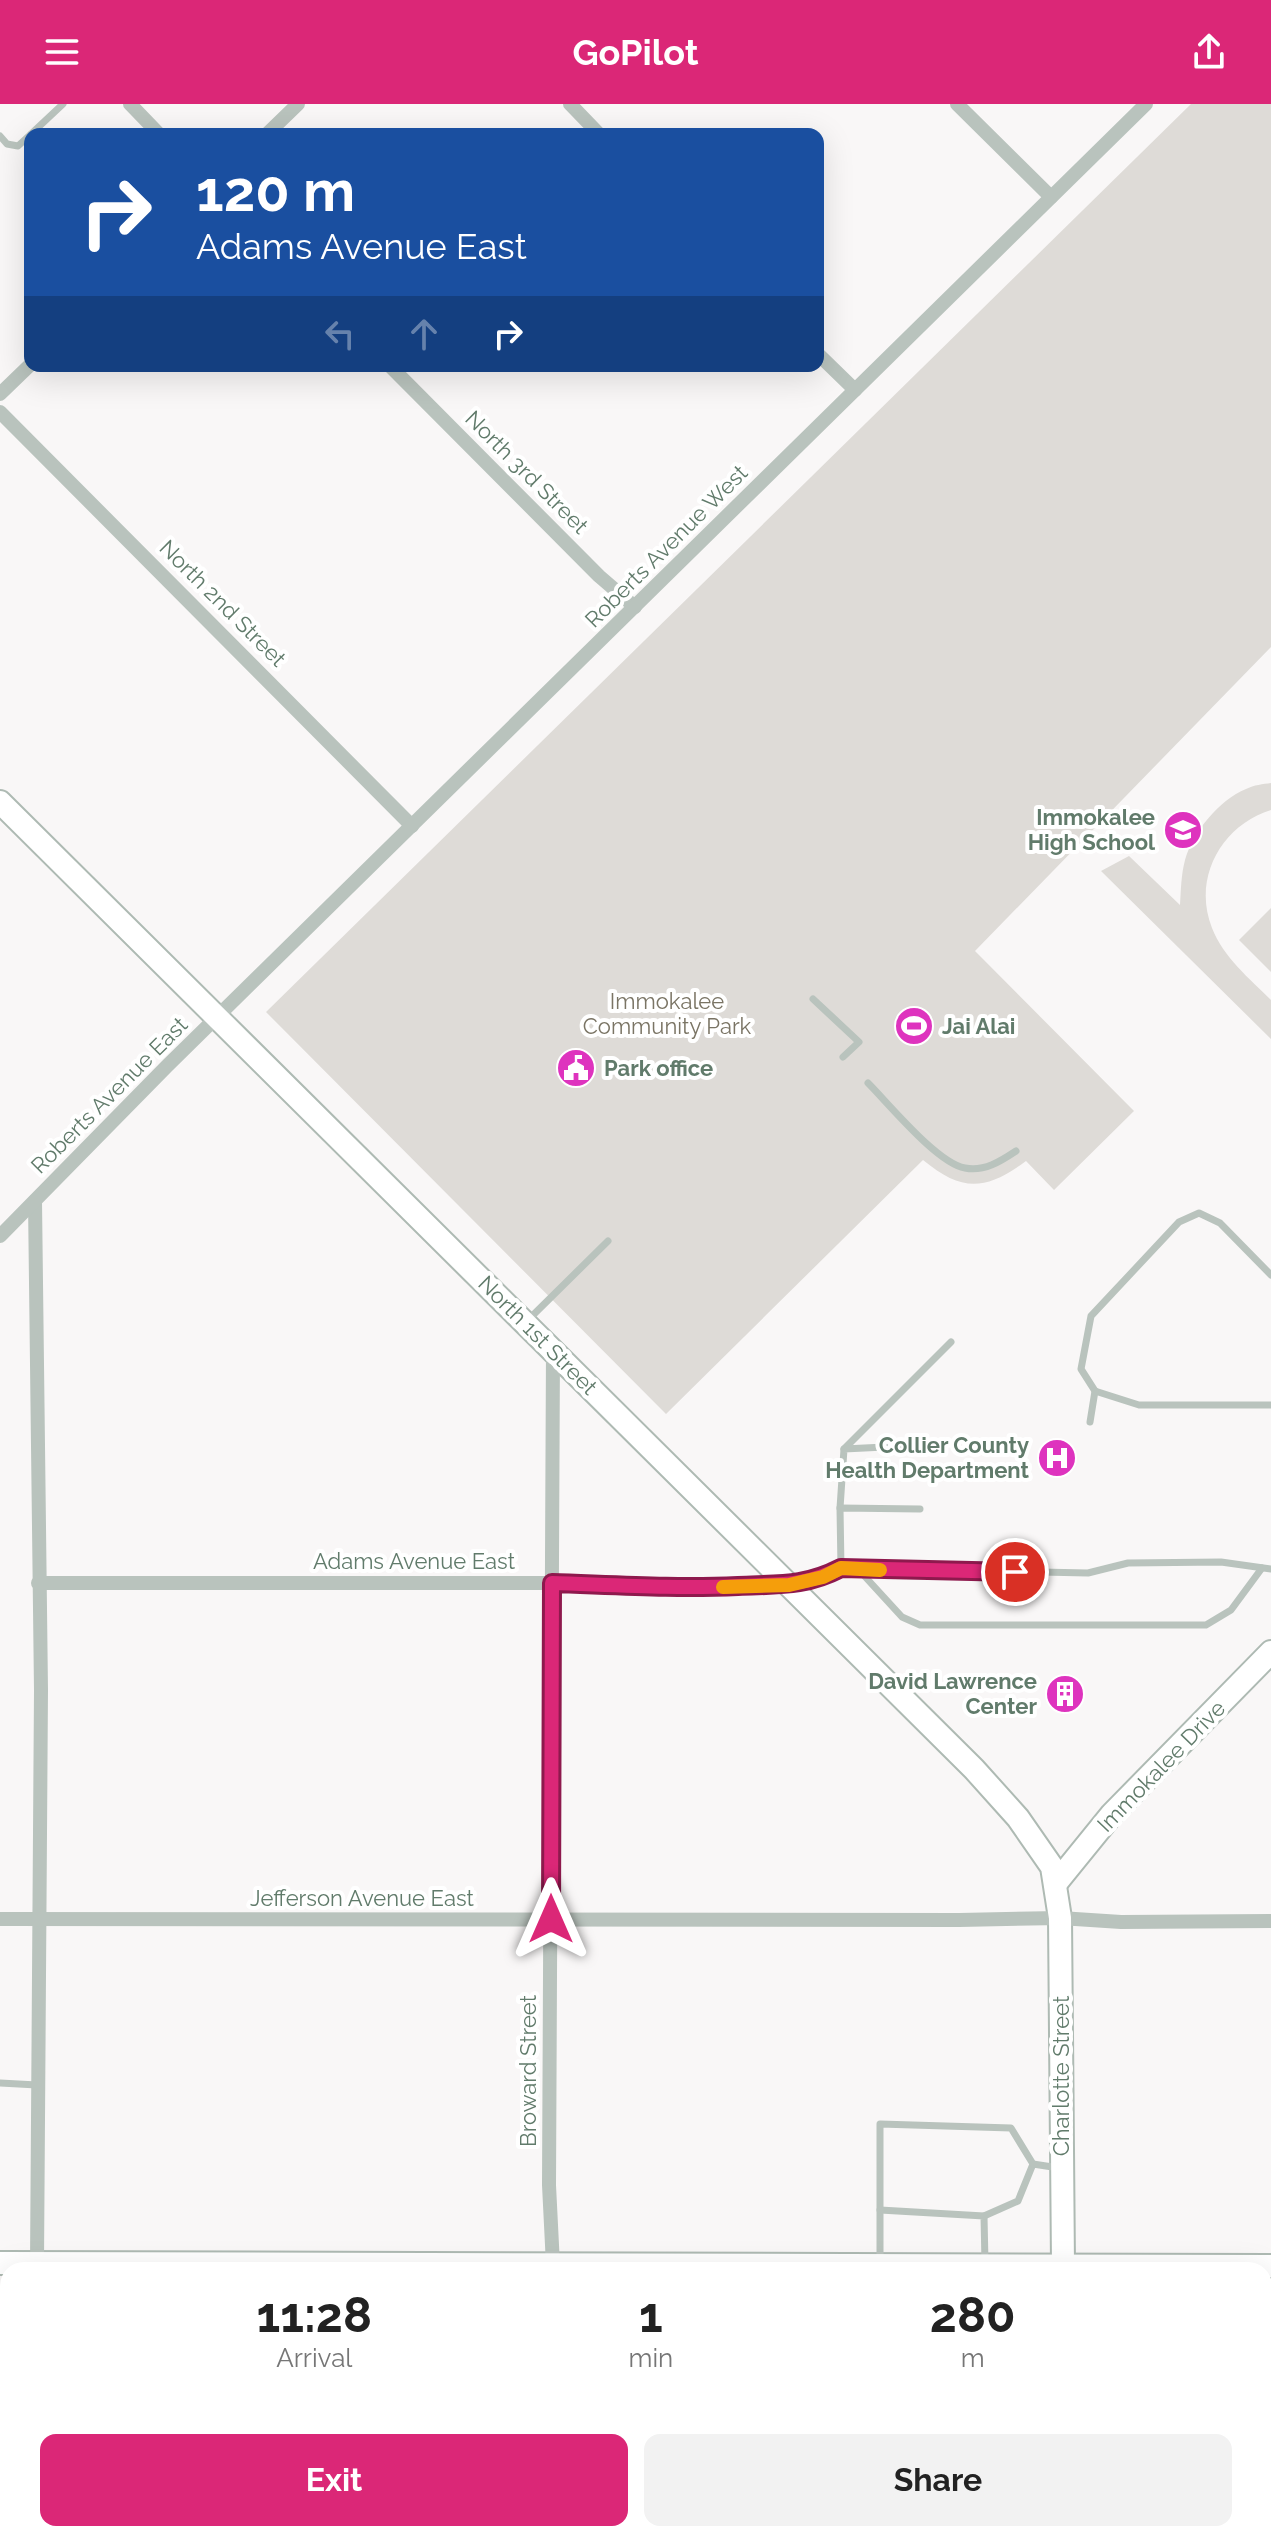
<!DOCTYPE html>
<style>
:root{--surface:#fff;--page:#f2f2f2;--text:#222;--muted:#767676;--accent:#db2777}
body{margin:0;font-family:Raleway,sans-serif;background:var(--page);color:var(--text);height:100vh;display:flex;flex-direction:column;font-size:30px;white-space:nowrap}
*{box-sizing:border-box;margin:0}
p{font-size:26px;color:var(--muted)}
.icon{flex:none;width:44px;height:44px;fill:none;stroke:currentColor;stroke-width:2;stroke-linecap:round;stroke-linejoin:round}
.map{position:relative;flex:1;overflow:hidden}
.sheet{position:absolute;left:0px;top:2158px;width:1272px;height:280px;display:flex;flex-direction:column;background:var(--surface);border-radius:24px 24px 0 0;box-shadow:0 8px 32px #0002}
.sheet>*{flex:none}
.hud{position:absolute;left:24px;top:24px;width:800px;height:244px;border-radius:16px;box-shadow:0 8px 32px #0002;background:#1a4fa0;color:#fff;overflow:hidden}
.pin{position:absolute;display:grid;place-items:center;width:68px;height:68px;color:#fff;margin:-34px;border:4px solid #fff;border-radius:50%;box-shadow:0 2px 8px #0007}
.me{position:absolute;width:88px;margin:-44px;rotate:0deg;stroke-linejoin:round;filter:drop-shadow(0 0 6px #0008)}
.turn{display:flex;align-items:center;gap:28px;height:168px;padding:0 40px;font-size:36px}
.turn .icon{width:104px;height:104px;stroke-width:2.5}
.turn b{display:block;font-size:56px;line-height:68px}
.lanes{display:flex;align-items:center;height:76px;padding:0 40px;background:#0003;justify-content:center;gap:40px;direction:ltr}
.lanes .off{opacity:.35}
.eta{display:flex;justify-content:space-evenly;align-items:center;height:136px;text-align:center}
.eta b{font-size:48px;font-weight:700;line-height:56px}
.button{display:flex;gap:16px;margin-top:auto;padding:16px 40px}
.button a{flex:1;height:92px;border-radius:16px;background:var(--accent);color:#fff;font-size:32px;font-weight:700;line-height:92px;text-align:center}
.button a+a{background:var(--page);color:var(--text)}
header{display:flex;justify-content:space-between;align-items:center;height:104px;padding:0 40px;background:var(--accent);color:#fff;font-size:36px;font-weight:700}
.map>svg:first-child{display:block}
.green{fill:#dedbd7}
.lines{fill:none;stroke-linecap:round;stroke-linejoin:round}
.secondary-casing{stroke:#aebab3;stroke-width:26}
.lane{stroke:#b9c3bd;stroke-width:7}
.street{stroke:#b9c3bd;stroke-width:14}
.secondary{stroke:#fff;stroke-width:22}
.route-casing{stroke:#8e194d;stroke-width:20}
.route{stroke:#db2777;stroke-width:14}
.slow{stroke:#f59e0b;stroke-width:14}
.labels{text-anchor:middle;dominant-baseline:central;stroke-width:8;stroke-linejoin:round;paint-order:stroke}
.street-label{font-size:22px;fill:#617b6b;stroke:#fff}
.poi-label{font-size:22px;font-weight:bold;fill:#617b6b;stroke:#fff;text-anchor:end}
.park-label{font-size:22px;fill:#7a7464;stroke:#fff}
</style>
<header><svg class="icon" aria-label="menu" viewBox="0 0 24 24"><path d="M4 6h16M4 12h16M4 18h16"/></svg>GoPilot<svg class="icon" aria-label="share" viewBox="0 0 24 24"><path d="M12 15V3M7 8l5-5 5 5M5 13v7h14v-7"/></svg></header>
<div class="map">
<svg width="1271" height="2438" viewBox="0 0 1271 2438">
<rect width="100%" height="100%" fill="#f9f7f7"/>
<g class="green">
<path d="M1191 0H1271V543L975 847 1134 1007 1054 1086 1026 1057C985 1087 962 1088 923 1056L666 1310 266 908Z"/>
<path d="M1271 679V706C1222 721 1192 774 1212 824 1223 853 1250 875 1271 896V935L1101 767 1129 752 1180 801C1181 786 1181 771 1185 756 1193 728 1219 696 1246 685 1254 681 1263 680 1271 679Z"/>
<path d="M1271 804V868L1239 836Z"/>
</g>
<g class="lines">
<g class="secondary-casing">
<g id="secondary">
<path d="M0 698 974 1665 1018 1714 1052 1763 1060 1814 1063 2161"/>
<path d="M1056 1779 1112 1710 1271 1548"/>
<path d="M0 2159 1271 2162"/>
</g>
</g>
<g class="lane">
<path d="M31 30 63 0"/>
<path d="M0 32 7 40 18 42 30 31"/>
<path d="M813 895 859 938 843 953"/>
<path d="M868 979C889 1000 937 1059 965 1064 984 1068 1001 1057 1016 1047"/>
<path d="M1271 1171 1220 1119 1199 1109 1179 1118 1091 1212 1081 1265 1095 1287 1139 1301H1271"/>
<path d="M527 1217 608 1137"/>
<path d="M1090 1318 1095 1287"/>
<path d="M844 1345 951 1238"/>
<path d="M840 1404 844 1345 926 1341"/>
<path d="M841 1464 840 1404 920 1405"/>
<path d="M858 1465 902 1513 920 1521H1206L1231 1506 1262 1464"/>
<path d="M795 1480 823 1473 841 1464 1088 1469 1128 1459 1221 1458 1271 1465"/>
<path d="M0 1979 37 1981"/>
<path d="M880 2106 984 2112 985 2159"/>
<path d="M984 2112 1018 2097 1033 2060"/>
<path d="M880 2156V2020L1011 2024 1033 2060 1059 2064"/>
<path d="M0 2299H8"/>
<path d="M174 2430 177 2438"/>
<path d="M659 2430 665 2438"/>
<path d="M714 2430 715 2438"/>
<path d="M478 2438 495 2430"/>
<path d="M908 2438 909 2430"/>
</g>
<g class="street">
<path d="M130 0 159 30"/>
<path d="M570 0 599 30"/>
<path d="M957 0 1051 93"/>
<path d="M267 30 298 0"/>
<path d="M818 250 855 286"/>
<path d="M390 262 599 472 635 503"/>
<path d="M0 290 30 261"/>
<path d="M0 308 412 722"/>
<path d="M35 1097 41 1586 37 2159"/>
<path d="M0 1132 167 962 1146 0"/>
<path d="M553 1246 549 2081 553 2161"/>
<path d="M38 1479H552L704 1483 789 1481"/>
<path d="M0 1815 959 1816 1060 1814 1121 1818 1271 1817"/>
<path d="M274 2430 278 2438"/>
<path d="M568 2430 571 2438"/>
<path d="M1061 2438V2430"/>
</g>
<use href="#secondary" class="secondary"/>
</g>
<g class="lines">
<g class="route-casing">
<path id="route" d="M551 1815 552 1479C614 1481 676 1485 738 1482 778 1480 804 1483 841 1464L1015 1468"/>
</g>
<use href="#route" class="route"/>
<path class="slow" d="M723 1483 789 1481 823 1473 841 1464 880 1466"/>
</g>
<defs>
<g id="school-disc" transform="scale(2)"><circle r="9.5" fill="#de33be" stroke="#fff"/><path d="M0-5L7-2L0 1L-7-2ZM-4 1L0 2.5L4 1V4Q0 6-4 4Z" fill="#fff"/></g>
<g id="stadium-disc" transform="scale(2)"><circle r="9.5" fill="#de33be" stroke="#fff"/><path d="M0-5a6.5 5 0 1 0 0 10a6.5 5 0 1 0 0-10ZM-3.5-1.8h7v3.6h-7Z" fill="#fff"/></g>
<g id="civic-disc" transform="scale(2)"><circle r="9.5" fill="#de33be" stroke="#fff"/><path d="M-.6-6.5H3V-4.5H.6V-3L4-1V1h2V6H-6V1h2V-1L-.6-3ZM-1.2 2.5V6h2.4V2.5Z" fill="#fff"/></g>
<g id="hospital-disc" transform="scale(2)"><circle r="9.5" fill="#de33be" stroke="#fff"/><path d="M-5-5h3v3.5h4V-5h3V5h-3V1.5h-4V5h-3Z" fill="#fff"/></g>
<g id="building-disc" transform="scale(2)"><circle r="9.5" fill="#de33be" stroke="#fff"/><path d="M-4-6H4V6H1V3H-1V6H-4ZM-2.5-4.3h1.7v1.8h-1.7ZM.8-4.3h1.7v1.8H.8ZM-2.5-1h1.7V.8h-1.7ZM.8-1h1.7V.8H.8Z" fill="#fff"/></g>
</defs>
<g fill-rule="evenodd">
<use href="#school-disc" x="1183" y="726"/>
<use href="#stadium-disc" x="914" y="922"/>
<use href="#civic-disc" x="576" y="964"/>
<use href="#hospital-disc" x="1057" y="1354"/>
<use href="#building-disc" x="1065" y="1590"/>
</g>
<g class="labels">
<g class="street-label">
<text transform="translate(527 368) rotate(45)">North 3rd Street</text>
<text transform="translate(666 442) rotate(-45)">Roberts Avenue West</text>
<text transform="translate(223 499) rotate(45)">North 2nd Street</text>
<text transform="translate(109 991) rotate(-45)">Roberts Avenue East</text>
<text transform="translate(538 1231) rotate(45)">North 1st Street</text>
<text x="414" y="1457">Adams Avenue East</text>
<text transform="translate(1161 1662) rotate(-46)">Immokalee Drive</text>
<text x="362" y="1794">Jefferson Avenue East</text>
<text transform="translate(528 1967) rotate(-90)">Broward Street</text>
<text transform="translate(1061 1972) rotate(-90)">Charlotte Street</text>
</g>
<g class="poi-label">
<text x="1155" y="713">Immokalee<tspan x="1155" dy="25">High School</tspan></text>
<text x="942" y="922" text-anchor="start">Jai Alai</text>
<text x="604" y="964" text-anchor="start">Park office</text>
<text x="1029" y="1341">Collier County<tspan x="1029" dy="25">Health Department</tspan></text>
<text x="1037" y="1577">David Lawrence<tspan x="1037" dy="25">Center</tspan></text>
</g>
<g class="park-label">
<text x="667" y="897">Immokalee<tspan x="667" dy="25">Community Park</tspan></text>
</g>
</g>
</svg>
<div class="pin" style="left:1015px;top:1468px;background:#d93025"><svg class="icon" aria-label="arrive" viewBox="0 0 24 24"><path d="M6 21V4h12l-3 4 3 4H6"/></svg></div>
<svg class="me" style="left:551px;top:1815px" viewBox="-20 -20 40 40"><path d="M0-17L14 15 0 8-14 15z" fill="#db2777" stroke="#fff" stroke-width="4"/></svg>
<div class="hud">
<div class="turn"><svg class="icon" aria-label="right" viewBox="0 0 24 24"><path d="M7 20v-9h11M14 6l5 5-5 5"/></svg><div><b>120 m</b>Adams Avenue East</div></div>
<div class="lanes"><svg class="icon off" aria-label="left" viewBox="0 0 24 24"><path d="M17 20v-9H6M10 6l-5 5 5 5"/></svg><svg class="icon off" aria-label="ahead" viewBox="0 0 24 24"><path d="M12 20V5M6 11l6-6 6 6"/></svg><svg class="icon" aria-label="right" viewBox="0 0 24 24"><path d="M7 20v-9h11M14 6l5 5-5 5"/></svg></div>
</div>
<section class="sheet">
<div class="eta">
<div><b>11:28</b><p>Arrival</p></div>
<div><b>1</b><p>min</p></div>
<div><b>280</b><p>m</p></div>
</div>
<div class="button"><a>Exit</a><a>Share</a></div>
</section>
</div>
